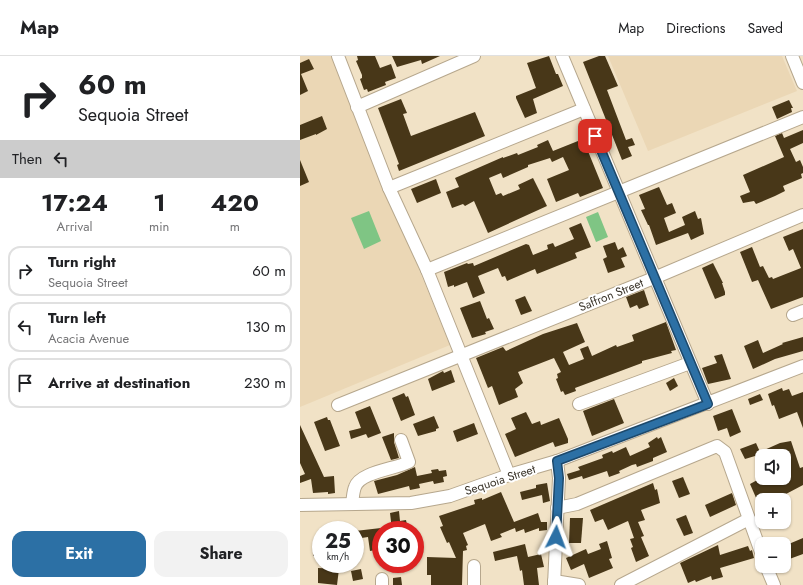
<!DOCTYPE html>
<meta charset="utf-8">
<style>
:root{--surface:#fff;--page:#f2f2f2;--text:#202124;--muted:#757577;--line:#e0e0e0;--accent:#2c70a5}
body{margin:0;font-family:Jost,sans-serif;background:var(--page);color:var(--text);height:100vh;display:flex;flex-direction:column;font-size:15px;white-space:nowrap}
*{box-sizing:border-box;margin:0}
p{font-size:13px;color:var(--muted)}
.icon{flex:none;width:22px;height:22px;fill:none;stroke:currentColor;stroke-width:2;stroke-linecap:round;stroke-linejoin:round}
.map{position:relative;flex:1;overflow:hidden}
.panel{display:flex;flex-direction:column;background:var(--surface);width:300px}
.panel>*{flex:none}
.top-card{background:#fff;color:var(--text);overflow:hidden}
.fabs{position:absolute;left:455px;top:393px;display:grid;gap:8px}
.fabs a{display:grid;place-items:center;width:36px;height:36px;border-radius:8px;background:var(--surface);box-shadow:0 1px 3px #0004;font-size:20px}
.speed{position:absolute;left:12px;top:465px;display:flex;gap:8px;font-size:20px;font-weight:700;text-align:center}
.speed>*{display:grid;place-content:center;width:52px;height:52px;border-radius:50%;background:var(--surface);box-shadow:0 1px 3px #0004;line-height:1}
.speed small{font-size:10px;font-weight:400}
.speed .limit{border:6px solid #d22;background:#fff;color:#111}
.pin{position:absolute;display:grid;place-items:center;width:34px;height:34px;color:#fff;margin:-17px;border-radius:8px;box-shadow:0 2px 6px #0006}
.me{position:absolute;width:44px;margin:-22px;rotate:3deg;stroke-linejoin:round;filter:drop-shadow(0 0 3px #0008)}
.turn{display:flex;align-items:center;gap:14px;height:84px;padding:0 12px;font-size:18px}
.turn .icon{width:52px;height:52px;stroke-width:2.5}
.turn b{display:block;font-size:28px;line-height:34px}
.then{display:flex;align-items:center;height:38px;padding:0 12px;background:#0003;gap:8px;font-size:15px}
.eta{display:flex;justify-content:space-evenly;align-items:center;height:68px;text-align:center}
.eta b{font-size:24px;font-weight:700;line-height:28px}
.primary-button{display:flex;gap:8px;margin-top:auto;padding:8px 12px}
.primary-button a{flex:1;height:46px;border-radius:12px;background:var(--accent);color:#fff;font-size:16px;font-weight:700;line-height:46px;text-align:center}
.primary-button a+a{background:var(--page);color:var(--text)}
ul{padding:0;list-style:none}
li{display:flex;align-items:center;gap:12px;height:50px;margin:0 8px 6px;padding:0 4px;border:2px solid var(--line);border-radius:12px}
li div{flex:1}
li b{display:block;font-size:15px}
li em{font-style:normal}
header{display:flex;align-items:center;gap:24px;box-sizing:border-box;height:56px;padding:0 20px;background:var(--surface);border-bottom:1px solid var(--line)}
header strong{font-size:19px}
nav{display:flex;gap:22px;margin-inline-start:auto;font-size:14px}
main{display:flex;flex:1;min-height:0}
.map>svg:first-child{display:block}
.built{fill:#ebd7b5}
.green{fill:#7fc584}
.building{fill:#483718}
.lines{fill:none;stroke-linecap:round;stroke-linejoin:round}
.minor-casing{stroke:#b6a78d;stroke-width:14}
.minor{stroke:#fff;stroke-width:12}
.route-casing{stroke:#1d496b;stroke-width:10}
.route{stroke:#2c70a5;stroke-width:7}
.labels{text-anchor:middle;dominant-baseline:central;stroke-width:4;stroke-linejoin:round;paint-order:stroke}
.street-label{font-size:12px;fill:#3b352b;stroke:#fff}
</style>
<header>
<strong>Map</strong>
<nav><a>Map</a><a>Directions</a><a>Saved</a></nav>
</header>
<main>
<section class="panel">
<div class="top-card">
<div class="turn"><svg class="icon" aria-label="right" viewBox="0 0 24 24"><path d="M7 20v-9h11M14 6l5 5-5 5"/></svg><div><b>60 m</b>Sequoia Street</div></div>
<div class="then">Then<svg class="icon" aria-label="left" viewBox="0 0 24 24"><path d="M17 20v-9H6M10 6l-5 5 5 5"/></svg></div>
</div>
<div class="eta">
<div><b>17:24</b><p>Arrival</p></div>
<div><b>1</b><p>min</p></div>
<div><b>420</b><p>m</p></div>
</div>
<ul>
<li><svg class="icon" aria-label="right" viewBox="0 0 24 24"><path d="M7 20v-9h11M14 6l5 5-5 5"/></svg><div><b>Turn right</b><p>Sequoia Street</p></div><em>60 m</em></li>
<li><svg class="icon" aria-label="left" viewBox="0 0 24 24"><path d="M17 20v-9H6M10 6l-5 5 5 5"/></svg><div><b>Turn left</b><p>Acacia Avenue</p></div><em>130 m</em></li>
<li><svg class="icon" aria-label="arrive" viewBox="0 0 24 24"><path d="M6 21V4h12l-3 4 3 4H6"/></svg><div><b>Arrive at destination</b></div><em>230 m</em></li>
</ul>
<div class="primary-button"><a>Exit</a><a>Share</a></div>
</section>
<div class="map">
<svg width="503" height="529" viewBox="0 0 503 529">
<rect width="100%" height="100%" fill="#f1e2c6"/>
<g class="built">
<path d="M0 0H31L150 289 0 351Z"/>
<path d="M308 0H482L497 35 348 95Z"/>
</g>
<g class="green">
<path d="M69 155 81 185 64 193 51 162Z"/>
<path d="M298 156 308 181 296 186 286 161Z"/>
</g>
<g class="building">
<path d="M57 0H75L80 12 91 8 96 22 85 26 86 29 68 36 67 33 64 34 60 23 62 22V19L56 5 58 4Z"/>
<path d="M92 0H140L122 8 121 4 97 11Z"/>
<path d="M249 0 256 18H258L263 30 233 43 237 57 225 62 216 42V40L236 32 227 7Z"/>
<path d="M299 0H305L318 30 307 34 326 84 332 82 335 89 328 91 332 100 322 104 283 6Z"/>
<path d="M9 3 14 13 1 18 8 35 0 39V7Z"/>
<path d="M101 43 107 57 103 58 111 80 175 56 185 80 99 115 97 109 99 108 78 52Z"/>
<path d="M489 44 493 52H491L492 56 477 63 472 51Z"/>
<path d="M22 60 27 73 16 79V78L0 84V69Z"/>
<path d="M503 74V87L490 93 496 106 500 104 503 111V117L501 118 502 122 483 130 485 135 475 140 456 148 454 145 443 147 440 140 450 136 443 119 484 101 475 80 482 77 484 82Z"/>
<path d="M283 83 303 132 280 141 278 137 256 146 247 123 269 114 263 101 252 106 250 102 228 109V111L203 122 201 117 189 122 196 139 201 137 203 140 220 133 218 129 233 122 247 150 188 177 174 145 165 150 163 148 152 152 146 136 159 131 155 122 203 101V102L217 97 218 99 238 91 237 89 248 84 253 95Z"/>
<path d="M0 104 9 126 0 130Z"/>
<path d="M136 123 141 137 117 147 111 133Z"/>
<path d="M359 131 367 149 372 147 376 157 364 162 369 176 385 169 382 161 395 155 398 163 401 162 404 178 391 184 388 177 356 189 349 169H348L341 154 345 153 339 139Z"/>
<path d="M281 167 291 191 275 197 277 202 237 218 235 213 207 225 205 220 202 221 198 212 178 220 185 237 173 242 167 226 154 231V229L148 231 144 216 167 207 168 208 173 207 174 210 226 188 229 189 233 199 248 193 247 189 253 187 255 191 274 183 269 172Z"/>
<path d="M503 173V241L471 253 458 224 452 226 440 196 452 191 460 211 463 210 469 222 472 221 473 223 501 212 493 193 489 195 483 181Z"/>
<path d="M315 186 318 194 323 191 327 200 321 202 325 211 308 217 303 203 307 201 303 190Z"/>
<path d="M413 207 423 227H422L425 236V239L415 243 402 212Z"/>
<path d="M344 234 349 249 339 253 337 249 330 252 326 241Z"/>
<path d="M225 240 232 255 221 259 215 244Z"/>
<path d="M180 245 187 263 189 262 194 273 185 276 186 278 172 282 160 252Z"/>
<path d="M366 266 376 294 371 295 372 297 342 305V307L275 332 276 335 265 339 263 335 261 336 256 323 258 322 257 318 261 316 254 302 218 316 223 327 215 333 218 341 199 349 192 330 188 332 176 302 203 291 206 295 243 278 277 267 285 286 263 296 269 309 284 303 280 293 288 290 292 300 316 289 317 291 334 285 332 279Z"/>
<path d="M503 281V295L475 303 453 313 444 290 458 284 463 297 483 288 482 287Z"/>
<path d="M422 298 431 323 408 328 402 312 417 307 414 300Z"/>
<path d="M151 314 155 326 132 335 128 323 143 315 144 317Z"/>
<path d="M374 322 378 330 370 335 366 327Z"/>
<path d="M482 332 483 335 489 333 492 340 503 336V372L497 356 479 363 474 349 472 350 468 338Z"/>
<path d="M104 337 106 341 108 340 115 359 101 365 92 342Z"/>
<path d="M460 338 463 344 450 349 448 343Z"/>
<path d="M314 343 324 367 292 380 283 355Z"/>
<path d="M70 350 81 377 68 382 66 378 51 383 49 375 61 372 55 356Z"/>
<path d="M432 353 441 376 430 381 427 372 418 375 413 360Z"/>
<path d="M226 356 232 368 240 365 241 369 259 362 268 383V387L255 391 253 386 215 401 205 378 216 373 211 362Z"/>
<path d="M134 360 139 372 136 373V375L118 380 113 368Z"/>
<path d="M27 361 28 364H30L40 390 25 395 14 366Z"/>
<path d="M174 367 178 378 157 386 153 375Z"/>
<path d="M0 369 24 421 34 420 35 437 28 438V436L13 437 11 423 0 427V420L5 418 0 407Z"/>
<path d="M94 377V386L99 402 91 404 82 381Z"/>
<path d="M357 381 358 383 361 381 367 396 353 402V405L337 411 336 408 332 409 319 415 320 417 309 421 307 415 283 423 282 420 269 424 267 418 280 414 278 411 303 402 302 399 312 395 313 397 326 391 330 400 350 391 348 387Z"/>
<path d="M491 385 500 412 503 411V429L486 438 489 444H457L450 428 461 422H484V400H462V417L455 400 445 403 440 393 456 387 460 396 480 387Z"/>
<path d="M115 411 117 420 132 417 131 414 138 413 139 415 146 414 147 420 143 421 144 426 134 428 133 425 119 428 120 432 110 434 109 430 78 438 74 425 97 419Z"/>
<path d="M383 421 390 438 379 442 372 425Z"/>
<path d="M247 427 250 445 243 447 242 439 222 444 220 436 236 432V429Z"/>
<path d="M353 427 355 434 357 433 360 447 341 454 345 464 338 466 344 480 341 481 349 500 336 506 331 492 333 491 330 483 334 482 328 465 308 474 303 463 295 466 290 454Z"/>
<path d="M201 436 214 466 238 457 241 466H247V474L239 475V472L225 477 224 473 216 476 215 472 200 478 202 481 191 485 185 468 163 477 168 489 166 490 167 494 163 495 162 529H131V519H127V501L156 502 149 486 147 487 140 471 143 470 139 460 175 448 174 444 182 442V444Z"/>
<path d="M432 437 436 449 410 461 405 449Z"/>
<path d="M99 455 100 465 106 464 108 474H92L90 457Z"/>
<path d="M386 459 393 477 384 480 376 463Z"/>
<path d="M270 462H283L281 487H269Z"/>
<path d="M81 472V493L70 495 68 481 55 483V475Z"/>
<path d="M503 482V498L484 505V490Z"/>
<path d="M307 485 312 502 309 503 313 512 289 522 284 508 271 514 266 502 286 493 288 498 301 493 299 488Z"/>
<path d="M13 486 21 487V500H13Z"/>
<path d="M225 488 228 501 241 498 244 511 237 512 239 529H224L222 514 220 515 217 500 195 505 193 496Z"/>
<path d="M418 489 420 499 448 490 450 495 452 494 454 502 420 512 423 521 412 524 411 520 396 526 395 524 388 527 380 507Z"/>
<path d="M18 512 39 513 37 529 18 527Z"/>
<path d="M61 513 63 523 53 525 51 515Z"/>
<path d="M101 521 102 529H93V522Z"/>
</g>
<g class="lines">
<g class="minor-casing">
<g id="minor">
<path d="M38 0 89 132 127 214 209 419"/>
<path d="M262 0 408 348"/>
<path d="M492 0 503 27"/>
<path d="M57 51 174 0"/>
<path d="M89 132 284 53"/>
<path d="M127 214 503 61"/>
<path d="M493 259 503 255"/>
<path d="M279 348 390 307"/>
<path d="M38 349 354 222 503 159"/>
<path d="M52 447C53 442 53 436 55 431 60 416 95 413 109 406L101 384"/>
<path d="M0 449 111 447 150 440 209 419 257 405 503 310"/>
<path d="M257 452 277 448 417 390 425 396 462 499"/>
<path d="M466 510 474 529"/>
<path d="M254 525 279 529"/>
<path d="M82 529V523"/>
<path d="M174 529V510"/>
<path d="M254 529 259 422 257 405"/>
<path d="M321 529 449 463"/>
</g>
</g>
<use href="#minor" class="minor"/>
</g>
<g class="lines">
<g class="route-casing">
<path id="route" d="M256 481 259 422 257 405 408 348 295 80"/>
</g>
<use href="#route" class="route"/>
</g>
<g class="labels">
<g class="street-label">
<text transform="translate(311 239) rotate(-22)">Saffron Street</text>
<text transform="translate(200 424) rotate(-18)">Sequoia Street</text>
</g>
</g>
</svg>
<div class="fabs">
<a><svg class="icon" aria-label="sound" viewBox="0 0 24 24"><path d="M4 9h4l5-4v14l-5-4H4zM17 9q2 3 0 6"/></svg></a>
<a>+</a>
<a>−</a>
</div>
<div class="speed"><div>25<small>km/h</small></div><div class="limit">30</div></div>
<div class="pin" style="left:295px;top:80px;background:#d93025"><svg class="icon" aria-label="arrive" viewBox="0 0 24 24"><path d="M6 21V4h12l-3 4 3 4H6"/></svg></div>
<svg class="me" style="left:256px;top:481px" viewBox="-20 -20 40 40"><path d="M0-17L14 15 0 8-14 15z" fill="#2c70a5" stroke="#fff" stroke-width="4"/></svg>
</div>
</main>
